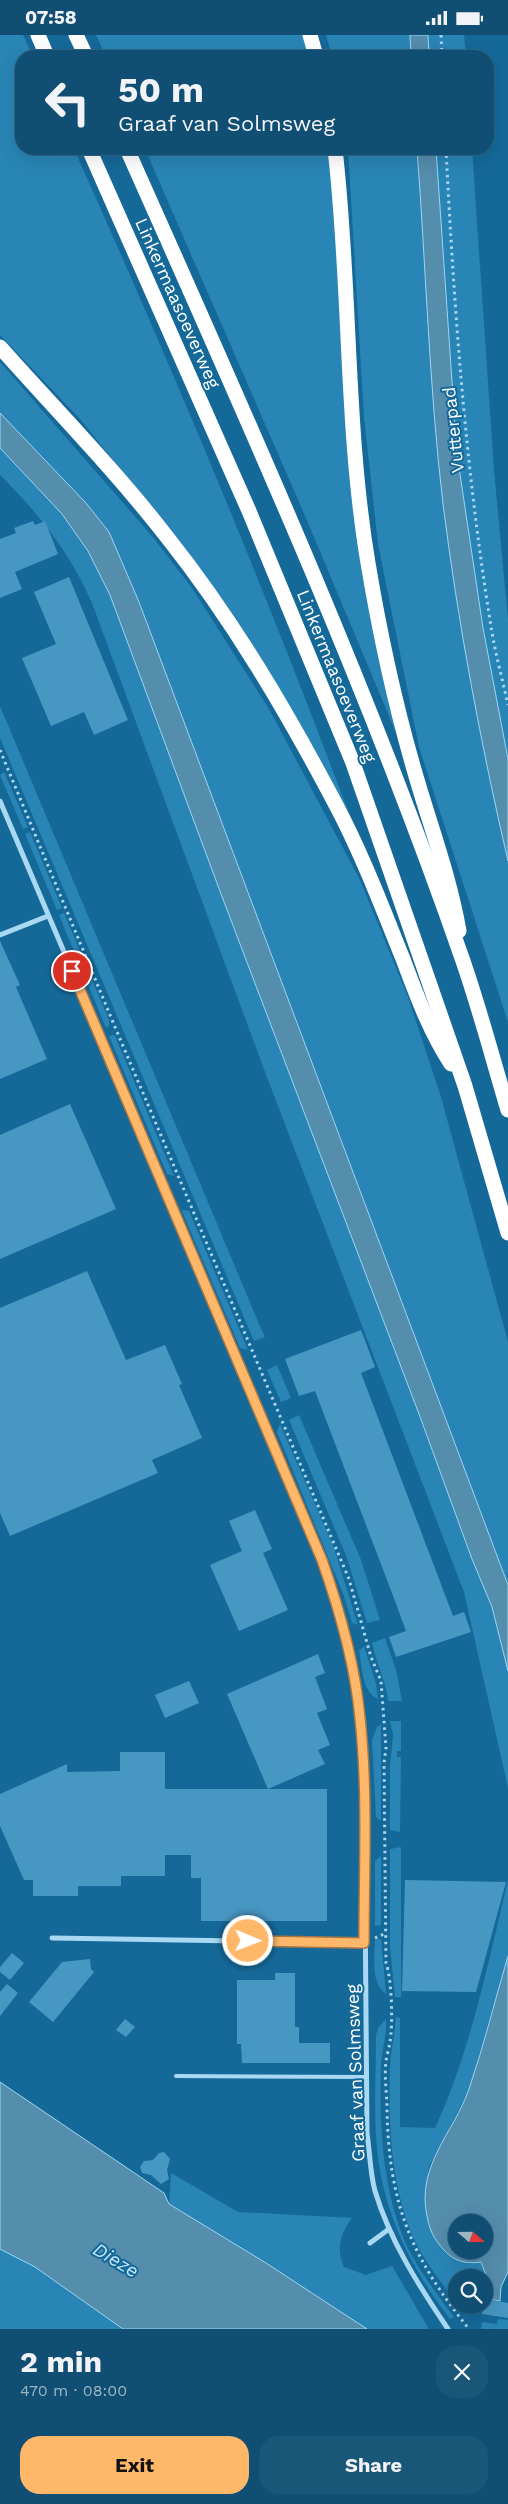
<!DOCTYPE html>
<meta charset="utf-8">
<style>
:root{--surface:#104f73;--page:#195678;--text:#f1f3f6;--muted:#9cb5c4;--line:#306685;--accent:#ffb76a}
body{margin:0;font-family:"Work Sans",sans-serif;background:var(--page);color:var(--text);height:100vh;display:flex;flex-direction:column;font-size:19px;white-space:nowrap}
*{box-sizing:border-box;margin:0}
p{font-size:16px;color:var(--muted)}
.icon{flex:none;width:28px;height:28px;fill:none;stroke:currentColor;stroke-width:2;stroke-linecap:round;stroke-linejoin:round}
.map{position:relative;height:2294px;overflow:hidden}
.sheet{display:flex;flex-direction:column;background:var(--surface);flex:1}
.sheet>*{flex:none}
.hud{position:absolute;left:15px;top:15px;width:479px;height:105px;border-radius:20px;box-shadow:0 5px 20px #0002,0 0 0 1px var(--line);background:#104f73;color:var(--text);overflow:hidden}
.needle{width:32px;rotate:110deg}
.buttons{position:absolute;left:448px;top:2179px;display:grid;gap:10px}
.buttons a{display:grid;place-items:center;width:45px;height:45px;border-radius:50%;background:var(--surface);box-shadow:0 5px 20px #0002,0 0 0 1px var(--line);font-size:25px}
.pin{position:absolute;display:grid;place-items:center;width:42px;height:42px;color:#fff;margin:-21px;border:2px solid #fff;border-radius:50%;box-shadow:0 1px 5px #0007}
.me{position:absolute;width:55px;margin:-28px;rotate:91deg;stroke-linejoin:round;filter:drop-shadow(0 0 4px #0008)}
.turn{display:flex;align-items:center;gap:18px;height:105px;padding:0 20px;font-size:22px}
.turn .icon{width:65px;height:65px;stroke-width:2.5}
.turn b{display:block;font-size:35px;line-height:42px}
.round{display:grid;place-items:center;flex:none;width:52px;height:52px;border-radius:20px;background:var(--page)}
.summary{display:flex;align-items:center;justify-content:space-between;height:85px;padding:0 20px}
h1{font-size:30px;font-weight:700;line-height:38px}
.button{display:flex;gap:10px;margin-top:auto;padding:10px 20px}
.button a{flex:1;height:58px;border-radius:20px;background:var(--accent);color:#111;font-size:20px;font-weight:700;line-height:58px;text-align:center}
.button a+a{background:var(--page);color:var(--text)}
.status{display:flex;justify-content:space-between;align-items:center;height:35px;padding:0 25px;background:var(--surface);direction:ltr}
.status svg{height:14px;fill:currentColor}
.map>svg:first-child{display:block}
.green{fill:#2985b6}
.water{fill:#558dad;stroke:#9bd7f5;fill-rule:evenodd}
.building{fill:#4797c3}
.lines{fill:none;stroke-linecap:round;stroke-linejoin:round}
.path{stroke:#a9d8f2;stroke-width:3;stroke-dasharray:2.5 4;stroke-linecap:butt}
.service{stroke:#a9d8f2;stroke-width:4}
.minor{stroke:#a9d8f2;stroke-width:5}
.motorway{stroke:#fff;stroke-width:15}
.route-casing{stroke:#a67745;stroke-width:12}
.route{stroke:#ffb76a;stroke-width:9}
.labels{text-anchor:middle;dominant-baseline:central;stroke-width:4;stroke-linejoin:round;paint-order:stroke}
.street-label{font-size:18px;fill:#fff;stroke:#156999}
.water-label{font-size:19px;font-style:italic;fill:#c1e6fa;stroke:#156999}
</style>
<div class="status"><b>07:58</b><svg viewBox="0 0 49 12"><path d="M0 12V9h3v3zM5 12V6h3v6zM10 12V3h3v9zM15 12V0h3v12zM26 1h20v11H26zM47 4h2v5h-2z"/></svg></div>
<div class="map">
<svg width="508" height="2294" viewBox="0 0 508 2294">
<rect width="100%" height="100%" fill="#156999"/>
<g class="green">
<path d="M0 0H23L33 21H21V114H74C177 343 274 575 361 811L153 475 81 385 0 300Z"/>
<path d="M96 0H305L311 21H106Z"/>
<path d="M326 0H410L411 21H332Z"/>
<path d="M428 0H464L466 21H429Z"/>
<path d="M145 114H329L339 199 344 350 405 719 303 476Z"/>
<path d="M348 114H417L436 396 443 470 478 681 508 826V987L419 712 378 509 364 382Z"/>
<path d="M436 114H472L494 435 508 584V724L483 593 457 419Z"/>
<path d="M0 327 152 501 192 553 269 674 360 845 408 962 441 1062 508 1307V1550L139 567 109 497 86 468 0 378Z"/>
<path d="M0 413 62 479 88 516 110 560 221 859 419 1379 472 1524 492 1572 508 1636V1753L464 1557 265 1037 92 568C69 516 40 480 0 440Z"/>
<path d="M0 671 259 1289 265 1302 254 1306 0 703Z"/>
<path d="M4 737 28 792 23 794 0 740Z"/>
<path d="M30 797 62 873 57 875 25 799Z"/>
<path d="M64 878 109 985V991L106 993 59 880Z"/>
<path d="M113 1000 115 1001 174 1141 167 1139 109 1001Z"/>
<path d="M184 1175 189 1176 248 1315 240 1313 182 1176Z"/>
<path d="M277 1330 291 1363 281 1367 267 1335Z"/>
<path d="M299 1380 361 1525 380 1585 367 1588 347 1523 289 1385Z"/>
<path d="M280 1389 334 1513 358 1590 352 1588 344 1561 277 1397Z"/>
<path d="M385 1603 396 1635 402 1666H388C386 1645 376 1628 372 1608Z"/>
<path d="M364 1611 376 1649 378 1664C362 1657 362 1632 359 1616Z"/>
<path d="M390 1686H401V1716H397V1722H401L400 1797 390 1795V1732L393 1700Z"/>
<path d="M381 1689V1786L376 1782 372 1705 377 1692Z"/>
<path d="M401 1812V1962H395L390 1912V1814Z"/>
<path d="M381 1821V1890L375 1891V1826Z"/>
<path d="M508 1845V1921L469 2055 429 2132 426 2152 425 2173 429 2189 469 2229 481 2227 486 2240 484 2263V2242H456V2268C443 2249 427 2230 416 2208 391 2156 388 2088 390 2031 391 2015 395 1999 396 1982L400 1983V2092L435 2093C470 2018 489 1925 508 1845Z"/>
<path d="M375 1904H381L386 1959C370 1947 375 1921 375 1904Z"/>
<path d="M386 1984C387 2000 382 2014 381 2030 379 2090 382 2153 406 2209 418 2235 437 2259 454 2282L450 2284C413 2236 386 2183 378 2123 373 2082 376 2041 376 2000L378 1993Z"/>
<path d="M171 2138 238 2177 352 2183C340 2199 336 2215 344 2232L366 2240 392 2231 429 2294H367L266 2228 169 2169Z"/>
<path d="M0 2214 35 2232 123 2294H0Z"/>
<path d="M498 2284 508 2285V2294H481L482 2287 497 2289Z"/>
</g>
<g class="water">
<path d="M410 0H428L429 21H411Z"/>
<path d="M417 114H436L457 419 483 593 508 724V826C481 710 458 588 443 469 429 351 426 232 417 114Z"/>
<path d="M0 378 86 468 109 497 139 567 508 1550V1636L492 1572 472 1524 419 1379 221 859 110 560 88 516 62 479 0 413Z"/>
<path d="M508 1921V2237L501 2252 500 2266 484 2263 486 2240 481 2227C462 2230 450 2224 439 2209 432 2201 429 2191 427 2181 416 2131 454 2097 469 2054 484 2010 495 1965 508 1921ZM456 2188H484V2215H456Z"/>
<path d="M0 2047 164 2158 169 2169 266 2228 367 2294H123L35 2232 0 2214Z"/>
</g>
<g class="building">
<path d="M33 486 35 490 45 486 58 519 15 537 22 554 0 563V504L16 498 14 493Z"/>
<path d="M69 542 128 685 94 700 84 677 51 691 22 623 56 609 34 557Z"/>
<path d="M0 906 20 950 16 952 47 1024 0 1044Z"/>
<path d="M70 1069 116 1174 0 1224V1100Z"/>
<path d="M87 1236 126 1325 165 1310 182 1349 179 1350 202 1403 152 1425 158 1438 10 1501 0 1478V1273Z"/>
<path d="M361 1295 375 1332 361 1338 453 1581 464 1577 471 1597 396 1622 389 1602 406 1596 395 1566 315 1356 299 1361 285 1324Z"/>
<path d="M255 1475 272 1514 263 1518 288 1575 239 1596 210 1530 242 1516 229 1486Z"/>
<path d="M318 1619 325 1638 315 1642 327 1674 317 1678 330 1710 318 1715 325 1729 268 1754H327V1886H201V1843H191V1820H165V1841H121V1851H78V1861H33V1845H24L0 1791V1759L67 1729V1737L120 1736V1717H165V1754H268L227 1659Z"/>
<path d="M189 1646 199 1668 165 1683 155 1660Z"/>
<path d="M405 1845 506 1847 476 1957 402 1956Z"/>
<path d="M12 1918 24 1928 10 1945 0 1937V1932Z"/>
<path d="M90 1924 91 1934 94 1937 53 1987 29 1967 62 1927Z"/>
<path d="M275 1938H295V1992H299V2008H330V2028H242L241 2009H237V1945H275Z"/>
<path d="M7 1949 18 1958 0 1981V1957Z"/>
<path d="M125 1984 135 1992 126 2002 116 1995Z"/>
<path d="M164 2117 170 2124 167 2135 169 2144 161 2149 151 2140 142 2138 140 2132 144 2126 153 2125 159 2118Z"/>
<path d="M484 2263 508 2268V2283L482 2279Z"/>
</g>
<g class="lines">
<g class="path">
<path d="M441 0 442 21"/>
<path d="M446 114C454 271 465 429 490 585 494 614 502 642 508 670"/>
<path d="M0 715 115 992 349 1544 371 1622 381 1646 386 1713 384 1728 386 1928C392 1945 393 1989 390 2007 389 2013 387 2020 386 2026 384 2042 387 2059 387 2075 389 2169 411 2222 469 2294"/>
<path d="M375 1903 386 1898"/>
</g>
<path class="service" d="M176 2041 367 2042"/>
<g class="minor">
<path d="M0 766 322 1525 340 1575 360 1682 364 1743 367 2099C370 2118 370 2138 375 2156 390 2206 419 2251 448 2294"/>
<path d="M0 900 48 881"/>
<path d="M52 1903 364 1908"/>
<path d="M370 2208 389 2194"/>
</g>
<g class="motorway">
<path d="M38 0 47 21"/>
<path d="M76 0 86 21"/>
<path d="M310 0 316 21"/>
<path d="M89 114 249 476 353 728 465 1051 508 1198"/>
<path d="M127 114C246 381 367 649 463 926 480 975 493 1025 508 1075"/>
<path d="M335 114C351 251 345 391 368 528 381 606 398 683 421 758 435 804 451 849 459 896"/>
<path d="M0 312C56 375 115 435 167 502 233 585 287 677 336 770 362 819 382 872 403 924 417 961 429 995 451 1029"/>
</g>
</g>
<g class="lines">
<g class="route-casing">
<path id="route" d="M72 936 322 1525C340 1576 355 1629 360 1683 368 1757 364 1833 364 1908L248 1906"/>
</g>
<use href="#route" class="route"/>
</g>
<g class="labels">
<g class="street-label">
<text transform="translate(178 268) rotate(66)">Linkermaasoeverweg</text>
<text transform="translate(453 395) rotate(-96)">Vutterpad</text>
<text transform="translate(337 641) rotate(68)">Linkermaasoeverweg</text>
<text transform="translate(355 2038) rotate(-92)">Graaf van Solmsweg</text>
</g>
<g class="water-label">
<text transform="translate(116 2225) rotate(31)">Dieze</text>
</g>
</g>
</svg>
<div class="buttons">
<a><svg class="needle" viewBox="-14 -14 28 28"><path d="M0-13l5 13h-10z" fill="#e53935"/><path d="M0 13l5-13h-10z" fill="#9cb5c4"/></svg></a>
<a><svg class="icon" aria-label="search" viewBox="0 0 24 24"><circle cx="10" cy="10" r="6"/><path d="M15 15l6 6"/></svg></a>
</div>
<div class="pin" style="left:72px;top:936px;background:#d93025"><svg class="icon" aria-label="arrive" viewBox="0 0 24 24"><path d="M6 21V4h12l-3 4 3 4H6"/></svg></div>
<svg class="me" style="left:248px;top:1906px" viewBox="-20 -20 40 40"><circle r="17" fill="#ffb76a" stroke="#fff" stroke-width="3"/><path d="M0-11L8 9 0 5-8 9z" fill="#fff"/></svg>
<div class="hud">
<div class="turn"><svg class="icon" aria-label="left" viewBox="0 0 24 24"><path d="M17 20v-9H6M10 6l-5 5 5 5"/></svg><div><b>50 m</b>Graaf van Solmsweg</div></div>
</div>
</div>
<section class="sheet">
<div class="summary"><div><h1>2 min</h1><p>470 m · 08:00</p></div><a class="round"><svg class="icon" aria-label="close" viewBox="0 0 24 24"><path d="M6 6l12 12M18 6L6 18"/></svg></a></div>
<div class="button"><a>Exit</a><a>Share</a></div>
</section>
